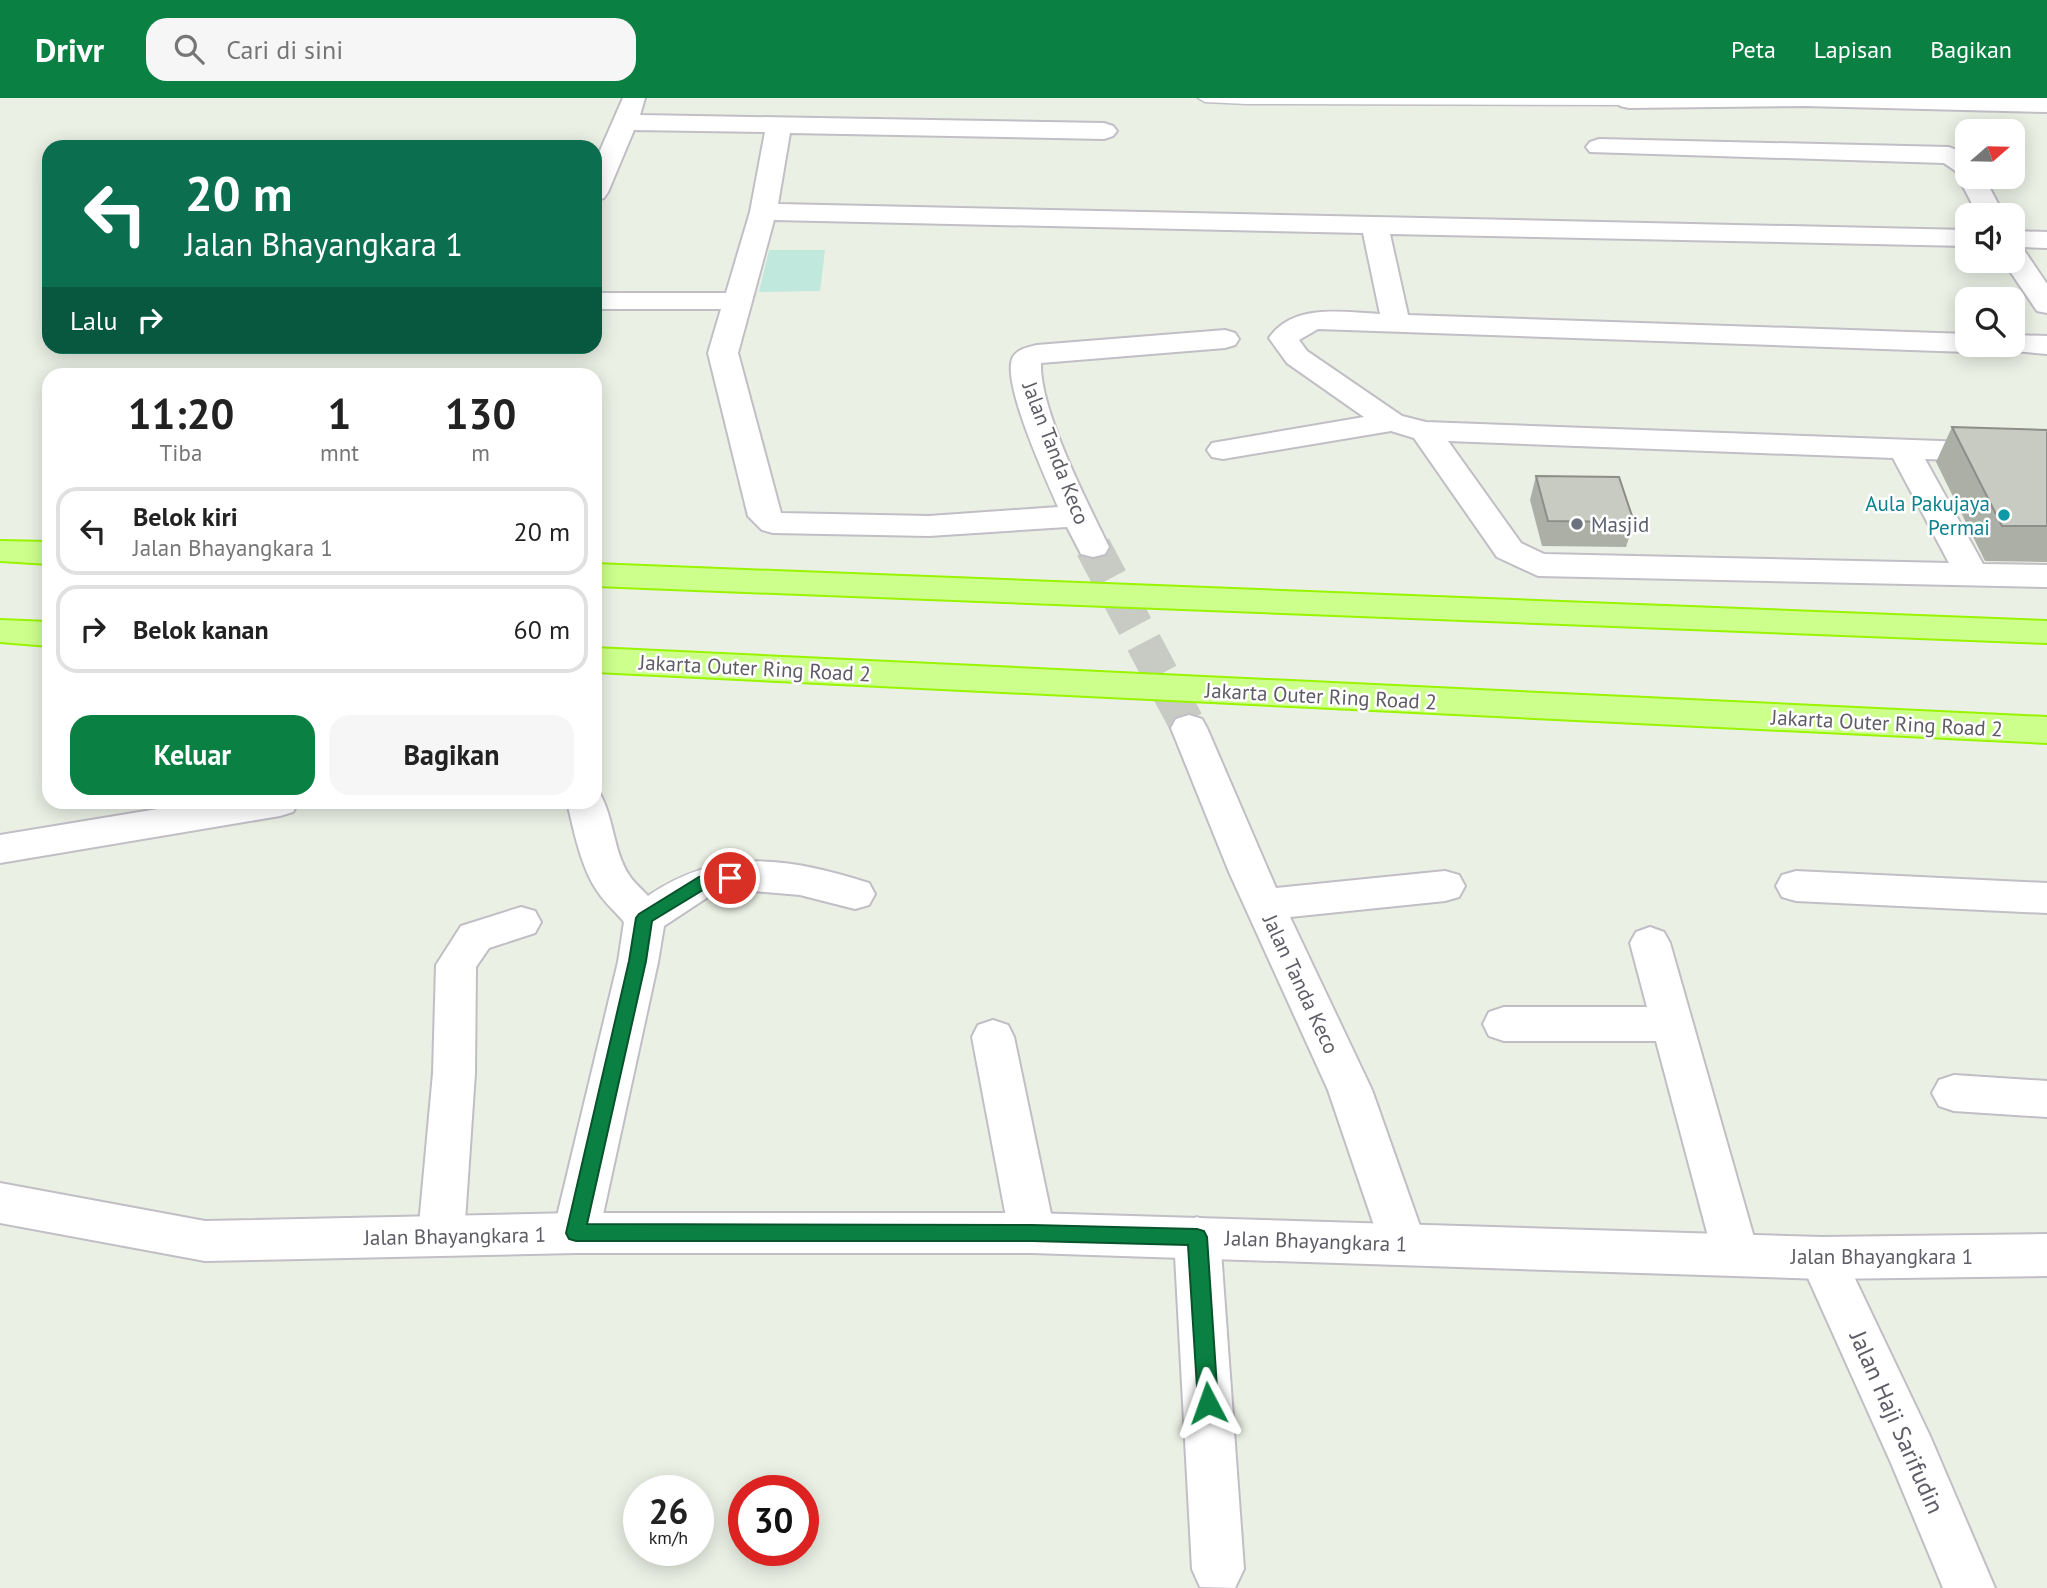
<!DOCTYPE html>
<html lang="id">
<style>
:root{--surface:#fff;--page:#f6f6f6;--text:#222;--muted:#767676;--line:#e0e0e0;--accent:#0b8043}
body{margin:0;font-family:"PT Sans",sans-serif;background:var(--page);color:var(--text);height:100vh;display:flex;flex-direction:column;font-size:26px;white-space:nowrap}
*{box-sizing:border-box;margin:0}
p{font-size:23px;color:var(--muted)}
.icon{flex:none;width:38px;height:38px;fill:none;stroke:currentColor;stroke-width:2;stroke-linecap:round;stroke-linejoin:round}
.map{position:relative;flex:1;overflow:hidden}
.panel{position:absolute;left:42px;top:270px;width:560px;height:441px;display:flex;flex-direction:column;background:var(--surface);border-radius:21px;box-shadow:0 4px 18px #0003}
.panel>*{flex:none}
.top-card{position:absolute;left:42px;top:42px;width:560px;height:214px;border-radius:21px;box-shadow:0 4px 18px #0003;background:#0b6e4f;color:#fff;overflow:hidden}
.needle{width:46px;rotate:70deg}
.controls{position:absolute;left:1955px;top:21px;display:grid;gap:14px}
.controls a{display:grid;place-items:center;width:70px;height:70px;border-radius:14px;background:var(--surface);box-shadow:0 4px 18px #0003;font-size:35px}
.speed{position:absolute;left:623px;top:1377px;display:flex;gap:14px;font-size:35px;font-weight:700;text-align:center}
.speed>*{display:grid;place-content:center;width:91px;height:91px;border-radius:50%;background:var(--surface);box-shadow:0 4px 18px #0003;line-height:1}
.speed small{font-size:18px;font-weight:400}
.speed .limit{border:10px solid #d22;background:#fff;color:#111}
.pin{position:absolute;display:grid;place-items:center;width:60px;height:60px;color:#fff;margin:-30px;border:4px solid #fff;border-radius:50%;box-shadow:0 2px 7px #0007}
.me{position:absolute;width:77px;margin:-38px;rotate:356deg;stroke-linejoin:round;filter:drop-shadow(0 0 5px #0008)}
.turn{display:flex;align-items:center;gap:24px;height:147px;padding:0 28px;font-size:32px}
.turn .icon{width:91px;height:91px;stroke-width:2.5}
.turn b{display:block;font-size:49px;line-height:60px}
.then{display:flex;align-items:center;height:66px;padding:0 28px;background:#0003;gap:14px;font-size:26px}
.eta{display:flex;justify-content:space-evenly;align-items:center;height:119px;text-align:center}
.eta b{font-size:42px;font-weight:700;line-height:49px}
.button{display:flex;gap:14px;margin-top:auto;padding:14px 28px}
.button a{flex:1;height:80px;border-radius:21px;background:var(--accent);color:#fff;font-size:28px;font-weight:700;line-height:80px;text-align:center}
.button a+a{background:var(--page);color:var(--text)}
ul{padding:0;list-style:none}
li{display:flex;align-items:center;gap:21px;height:88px;margin:0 14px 10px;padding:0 14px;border:4px solid var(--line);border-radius:21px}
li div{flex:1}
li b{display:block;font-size:26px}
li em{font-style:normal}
header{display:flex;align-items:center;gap:42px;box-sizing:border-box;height:98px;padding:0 35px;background:var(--accent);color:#fff}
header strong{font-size:33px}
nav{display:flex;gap:38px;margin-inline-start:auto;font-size:24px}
.search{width:490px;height:63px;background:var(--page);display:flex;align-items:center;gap:18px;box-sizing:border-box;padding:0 24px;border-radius:21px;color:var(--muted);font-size:26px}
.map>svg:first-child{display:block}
.green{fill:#c0e8dc}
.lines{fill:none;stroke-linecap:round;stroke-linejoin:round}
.minor-tunnel{stroke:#c7cbc4;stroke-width:36;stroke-dasharray:36 18;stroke-linecap:butt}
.service-casing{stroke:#c1bec6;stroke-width:3}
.minor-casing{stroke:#c1bec6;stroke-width:4}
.tertiary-casing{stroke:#c1bec6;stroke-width:4}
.motorway-casing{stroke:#99f400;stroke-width:4}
.service{fill:#fff;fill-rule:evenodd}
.minor{fill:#fff;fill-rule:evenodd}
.tertiary{fill:#fff;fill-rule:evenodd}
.motorway{fill:#cdff8c;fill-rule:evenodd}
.wall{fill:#acafa6}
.building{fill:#c8cbc1;stroke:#8c8e87;stroke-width:2}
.route{fill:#0b8043;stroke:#07532c;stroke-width:2}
.culture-dot{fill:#0f9aa8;stroke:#fff;stroke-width:2.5}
.worship-dot{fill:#6b7280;stroke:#fff;stroke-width:2.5}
.labels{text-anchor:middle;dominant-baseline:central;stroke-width:5;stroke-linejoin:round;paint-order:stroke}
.street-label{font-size:21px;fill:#5f5c66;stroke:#fff}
.culture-label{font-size:21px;fill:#0d838f;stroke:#fff;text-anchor:end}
.worship-label{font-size:21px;fill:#5b616d;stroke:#fff;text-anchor:start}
.near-street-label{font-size:24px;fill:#5f5c66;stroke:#fff}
</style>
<header>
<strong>Drivr</strong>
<div class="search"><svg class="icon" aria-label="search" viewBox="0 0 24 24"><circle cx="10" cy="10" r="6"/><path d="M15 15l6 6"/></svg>Cari di sini</div>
<nav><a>Peta</a><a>Lapisan</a><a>Bagikan</a></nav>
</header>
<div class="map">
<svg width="2047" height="1490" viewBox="0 0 2047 1490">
<rect width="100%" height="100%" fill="#eaf0e4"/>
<path class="green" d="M769 152H825L820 193 759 194Z"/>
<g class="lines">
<path class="minor-tunnel" d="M1093 449 1189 630"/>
<g class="service-casing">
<path id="service" d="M1198 0H1633L1636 3 1629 7 1247 6 1205 4Z"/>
</g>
<g class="minor-casing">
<g id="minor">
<path d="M623 0H645L640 17 1104 25 1113 28 1117 33 1113 38 1104 41 790 35 778 106 1967 132V148L1390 136 1408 217 1967 236V247H1980L1977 251 1967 254 1318 231 1299 242 1307 253 1402 318 1426 324 2047 347V365L1925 361 1983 466 2047 467V489L1538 478 1497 459 1414 340 1391 333 1223 361 1212 359 1207 352 1212 345 1364 319 1287 265 1269 240C1293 205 1343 214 1380 216L1363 135 774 122 738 255 781 415 929 418 1058 409C1047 383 1000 282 1013 259 1017 251 1029 249 1037 247L1225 232 1235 235 1239 241 1235 247 1225 250 1041 265C1039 311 1088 406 1109 449L1105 456 1093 459 1081 456 1067 429 929 438 773 435 762 432 748 418 708 255 721 211H595V195H726L750 114 765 34 634 32 608 94 604 100 595 102V64ZM1448 343 1893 360 1949 465 1544 456 1521 445Z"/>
<path d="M1615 0H2047V14L1805 8 1629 10 1620 8Z"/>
<path d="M1599 41 1949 49 1967 56V79H1984L2004 117H1978L1958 79 1960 76 1944 65 1590 54 1586 49 1590 44Z"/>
<path d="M2012 133 2047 134V150L2022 149 2047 186V215L2037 213 2003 163H2012Z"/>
<path d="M2012 237 2047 238V256L2002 252 1998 247H2012Z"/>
<path d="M1189 617 1202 621 1207 630 1276 790 1445 773 1459 777 1465 788 1459 799 1445 803 1290 819 1372 992 1426 1145 1419 1159 1403 1165 1387 1159 1380 1145 1328 992 1229 774 1171 630 1176 621Z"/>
<path d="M595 693 599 694C614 719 613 753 629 777 634 785 642 791 648 798 721 748 790 760 869 785L875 796 869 807 855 811 800 797 742 792 711 797 664 828 658 864 599 1135 592 1149 576 1155 560 1149 553 1135 618 864 624 824C616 814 605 805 598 794 581 770 574 733 567 704H595Z"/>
<path d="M200 704H299L293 714 280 718 0 765V737Z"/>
<path d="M1796 773 2047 785V815L1796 803 1782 799 1776 788 1782 777Z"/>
<path d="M521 809 535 813 541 824 535 835 489 850 476 869 475 975 464 1138 457 1152 441 1158 425 1152 418 1138 433 975 436 867 461 828Z"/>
<path d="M1650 829 1664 834 1670 845 1759 1157 1752 1172 1736 1178 1720 1172 1713 1157 1656 943H1504L1489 938 1483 926 1489 914 1504 909H1647L1630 845 1636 834Z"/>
<path d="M993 922 1008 927 1014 939 1055 1135 1048 1149 1032 1155 1016 1149 1009 1135 972 939 978 927Z"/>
<path d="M1954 977 2047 983V1019L1954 1013 1939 1008 1932 995 1939 982Z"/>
<path d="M1197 1119 1213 1125 1220 1139 1244 1471 1235 1490 1200 1489 1192 1471 1174 1139 1181 1125Z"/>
<path d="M1822 1139 1838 1145 1930 1338 1995 1490H1943L1891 1365 1799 1160 1806 1145Z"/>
</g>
</g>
<g class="tertiary-casing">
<path id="tertiary" d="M0 1085 205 1123 576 1115H1032L1822 1139 2047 1136V1178L1822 1181 1032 1155H576L205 1163 0 1125Z"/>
</g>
<g class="motorway-casing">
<g id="motorway">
<path d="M0 443 49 444V466L0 463Z"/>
<path d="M595 466 2047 523V545L595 488Z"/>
<path d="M0 522 49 524V548L0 544Z"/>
<path d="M595 550 2047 619V645L595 574Z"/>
</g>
</g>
<use href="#service" class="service"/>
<use href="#minor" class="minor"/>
<use href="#tertiary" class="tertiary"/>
<use href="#motorway" class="motorway"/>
</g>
<g class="wall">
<path d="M1952 329 2047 332V464L1985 463 1936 364Z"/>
<path d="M1536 378 1634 424 1626 449 1542 448 1530 402Z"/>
</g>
<g class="building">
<path d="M1952 329 2047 332V428H2002Z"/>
<path d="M1536 378 1619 379 1634 424 1548 423Z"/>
</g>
<path class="route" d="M730 774 738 780 736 784 708 789 652 823 646 863 587 1126 1032 1127 1197 1131 1204 1133 1207 1139 1218 1305 1215 1312 1208 1315 1201 1312 1198 1305 1188 1147 1032 1143H576L569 1141 566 1135 629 863 636 820 639 816 699 779Z"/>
<circle class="culture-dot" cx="2004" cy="417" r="7"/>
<circle class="worship-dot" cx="1577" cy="426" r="7"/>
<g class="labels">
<g class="street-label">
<text transform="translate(1056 355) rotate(69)">Jalan Tanda Keco</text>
<text transform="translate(755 570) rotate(3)">Jakarta Outer Ring Road 2</text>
<text transform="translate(1321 598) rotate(3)">Jakarta Outer Ring Road 2</text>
<text transform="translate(1887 625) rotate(3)">Jakarta Outer Ring Road 2</text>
<text transform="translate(1301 886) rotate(65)">Jalan Tanda Keco</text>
<text transform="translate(455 1138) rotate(-1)">Jalan Bhayangkara 1</text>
<text transform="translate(1316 1143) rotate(2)">Jalan Bhayangkara 1</text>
<text x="1882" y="1158">Jalan Bhayangkara 1</text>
</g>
<g class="culture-label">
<text x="1990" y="405">Aula Pakujaya<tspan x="1990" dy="24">Permai</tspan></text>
</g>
<g class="worship-label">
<text x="1591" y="426">Masjid</text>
</g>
<g class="near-street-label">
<text transform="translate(1897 1324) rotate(66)">Jalan Haji Sarifudin</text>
</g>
</g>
</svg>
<div class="controls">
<a><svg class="needle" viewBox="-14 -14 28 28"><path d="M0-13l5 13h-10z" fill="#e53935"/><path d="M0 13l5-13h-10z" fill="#767676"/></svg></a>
<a><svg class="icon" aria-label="sound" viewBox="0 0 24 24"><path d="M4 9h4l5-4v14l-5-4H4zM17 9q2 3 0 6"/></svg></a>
<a><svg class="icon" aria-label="search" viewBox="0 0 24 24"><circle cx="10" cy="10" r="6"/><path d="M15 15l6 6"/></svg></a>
</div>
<div class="speed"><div>26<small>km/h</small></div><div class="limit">30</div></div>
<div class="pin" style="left:730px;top:780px;background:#d93025"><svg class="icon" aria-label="arrive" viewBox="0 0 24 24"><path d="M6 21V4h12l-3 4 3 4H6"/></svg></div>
<svg class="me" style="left:1208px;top:1305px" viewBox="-20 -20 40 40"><path d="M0-17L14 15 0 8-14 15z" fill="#0b8043" stroke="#fff" stroke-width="4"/></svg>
<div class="top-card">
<div class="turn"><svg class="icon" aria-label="left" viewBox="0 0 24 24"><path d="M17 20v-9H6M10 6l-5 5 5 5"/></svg><div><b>20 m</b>Jalan Bhayangkara 1</div></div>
<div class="then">Lalu<svg class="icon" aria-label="right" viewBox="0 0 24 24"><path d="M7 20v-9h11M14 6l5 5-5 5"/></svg></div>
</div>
<section class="panel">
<div class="eta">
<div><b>11:20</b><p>Tiba</p></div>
<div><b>1</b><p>mnt</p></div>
<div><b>130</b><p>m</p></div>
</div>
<ul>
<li><svg class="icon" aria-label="left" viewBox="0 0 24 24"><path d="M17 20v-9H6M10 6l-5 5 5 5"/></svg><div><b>Belok kiri</b><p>Jalan Bhayangkara 1</p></div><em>20 m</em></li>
<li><svg class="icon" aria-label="right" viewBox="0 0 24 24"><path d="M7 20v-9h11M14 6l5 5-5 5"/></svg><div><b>Belok kanan</b></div><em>60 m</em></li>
</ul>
<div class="button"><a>Keluar</a><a>Bagikan</a></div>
</section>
</div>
